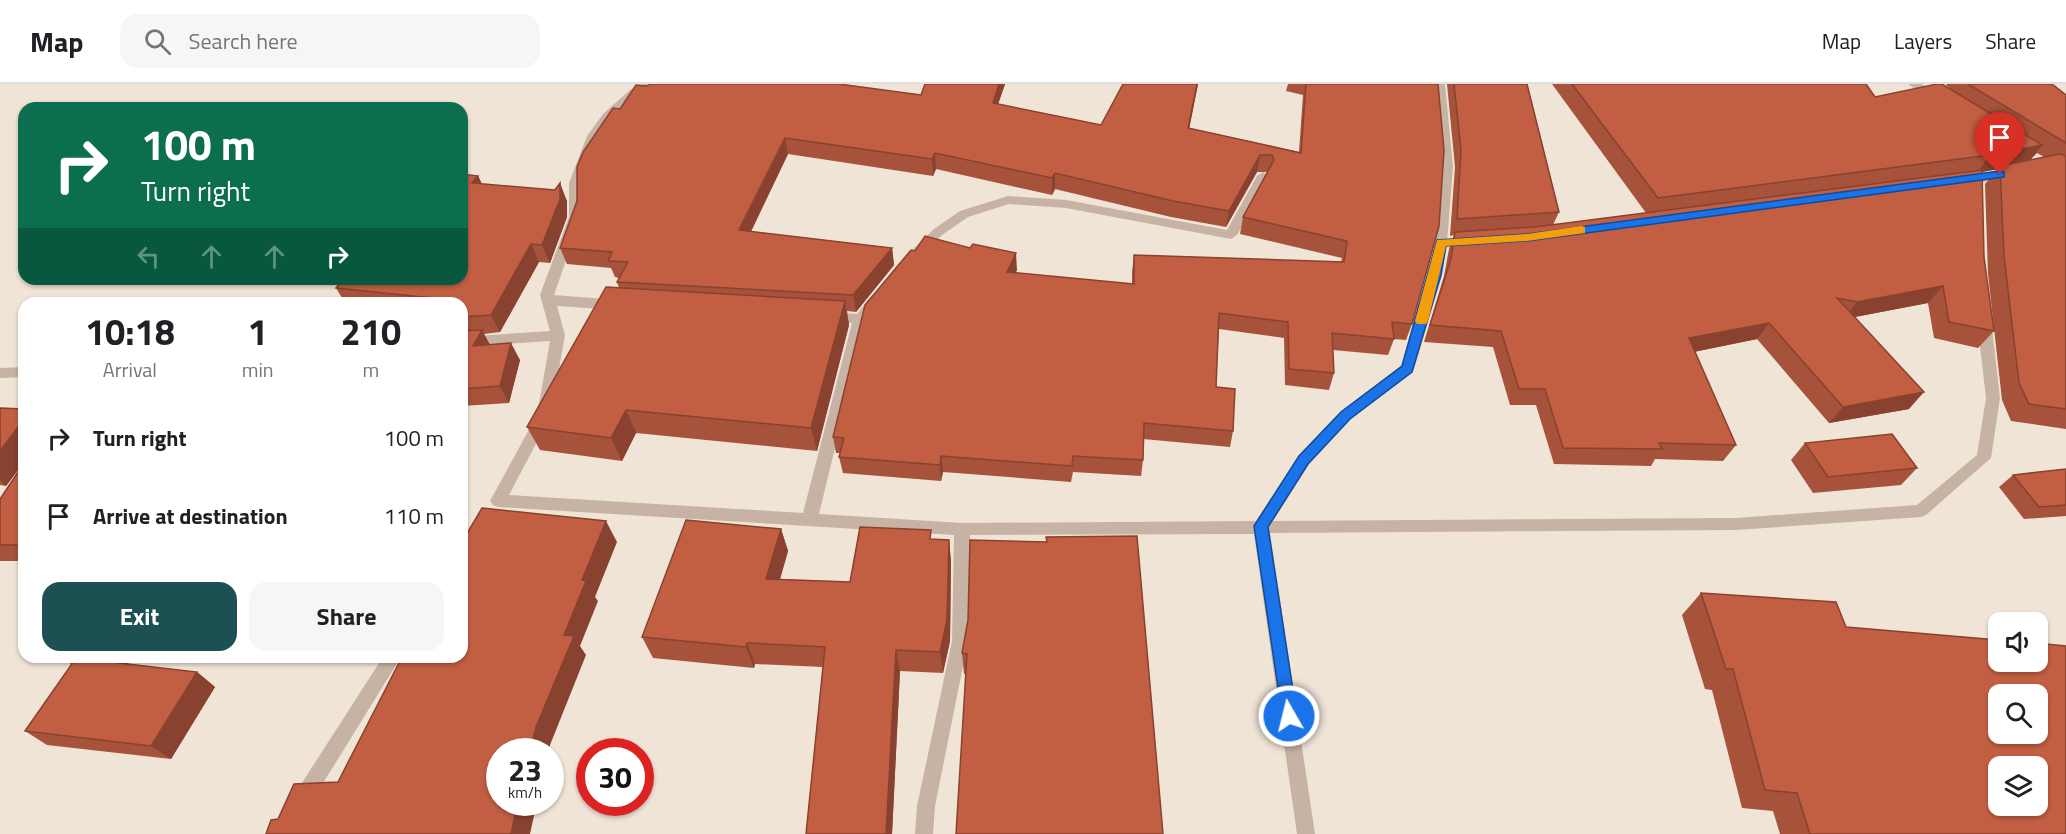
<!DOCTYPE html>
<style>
:root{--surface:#fff;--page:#f6f6f6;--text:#202124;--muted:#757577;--line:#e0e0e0;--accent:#1d5052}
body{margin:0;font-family:"Titillium Web",sans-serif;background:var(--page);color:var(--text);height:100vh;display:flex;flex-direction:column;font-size:22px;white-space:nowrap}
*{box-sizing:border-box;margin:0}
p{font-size:20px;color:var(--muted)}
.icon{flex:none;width:33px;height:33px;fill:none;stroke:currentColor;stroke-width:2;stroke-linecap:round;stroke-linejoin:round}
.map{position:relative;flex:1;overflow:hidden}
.drawer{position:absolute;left:18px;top:213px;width:450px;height:366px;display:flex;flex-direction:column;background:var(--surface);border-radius:18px;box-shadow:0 2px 4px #0004}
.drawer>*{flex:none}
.banner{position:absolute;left:18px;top:18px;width:450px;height:183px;border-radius:18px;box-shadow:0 2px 4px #0004;background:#0b6e4f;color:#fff;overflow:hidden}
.fabs{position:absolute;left:1988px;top:528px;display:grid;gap:12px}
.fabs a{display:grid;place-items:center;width:60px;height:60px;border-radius:12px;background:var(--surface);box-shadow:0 2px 4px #0004;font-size:30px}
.speed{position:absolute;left:486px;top:654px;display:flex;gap:12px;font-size:30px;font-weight:700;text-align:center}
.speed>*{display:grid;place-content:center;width:78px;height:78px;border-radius:50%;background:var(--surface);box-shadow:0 2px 4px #0004;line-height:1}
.speed small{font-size:15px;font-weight:400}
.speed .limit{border:9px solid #d22;background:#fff;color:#111}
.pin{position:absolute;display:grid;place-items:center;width:51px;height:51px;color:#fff;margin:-62px -26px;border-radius:50% 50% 50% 0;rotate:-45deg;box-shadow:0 0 6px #0007}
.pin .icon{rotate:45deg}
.me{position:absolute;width:66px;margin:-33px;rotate:352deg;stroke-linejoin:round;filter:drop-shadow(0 0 4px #0008)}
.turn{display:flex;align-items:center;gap:21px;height:126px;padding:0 24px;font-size:27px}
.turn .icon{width:78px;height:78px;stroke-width:2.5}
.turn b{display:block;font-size:42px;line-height:51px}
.lanes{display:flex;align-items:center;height:57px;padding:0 24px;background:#0003;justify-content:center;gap:30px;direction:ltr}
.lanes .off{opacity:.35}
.eta{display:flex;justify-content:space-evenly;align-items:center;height:102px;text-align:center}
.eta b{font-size:36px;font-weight:700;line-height:42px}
.button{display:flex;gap:12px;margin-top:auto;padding:12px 24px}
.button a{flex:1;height:69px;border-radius:18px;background:var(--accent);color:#fff;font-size:24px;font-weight:700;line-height:69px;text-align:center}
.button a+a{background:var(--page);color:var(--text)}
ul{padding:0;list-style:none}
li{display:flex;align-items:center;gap:18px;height:78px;padding:0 24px}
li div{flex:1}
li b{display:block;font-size:22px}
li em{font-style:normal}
header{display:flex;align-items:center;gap:36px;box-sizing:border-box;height:84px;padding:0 30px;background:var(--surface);border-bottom:2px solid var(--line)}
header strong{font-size:28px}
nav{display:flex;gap:33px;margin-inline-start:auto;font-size:21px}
.search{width:420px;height:54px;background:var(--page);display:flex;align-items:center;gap:15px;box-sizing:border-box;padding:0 21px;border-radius:18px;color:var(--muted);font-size:22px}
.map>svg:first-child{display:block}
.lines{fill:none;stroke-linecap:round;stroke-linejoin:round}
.minor{fill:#c7b3a4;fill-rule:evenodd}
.wall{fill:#a7523a;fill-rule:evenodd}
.shaded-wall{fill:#88422f}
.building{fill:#c25f43;stroke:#88422f;stroke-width:1.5;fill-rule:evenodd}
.route{fill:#1a73e8;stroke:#114b97;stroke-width:1.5}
.slow{fill:#f59e0b}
</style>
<header>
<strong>Map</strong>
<div class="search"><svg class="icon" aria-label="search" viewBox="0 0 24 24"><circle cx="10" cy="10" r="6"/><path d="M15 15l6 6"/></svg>Search here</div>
<nav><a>Map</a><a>Layers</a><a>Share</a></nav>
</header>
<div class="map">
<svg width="2066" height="750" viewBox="0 0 2066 750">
<rect width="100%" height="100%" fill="#f0e4d7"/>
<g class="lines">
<g class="minor">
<path d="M643 0H658L638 10 611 34 599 52 581 99V133L554 211 618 216 625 221 618 226 557 222 565 251 551 331 509 411 803 429 852 239 828 238 821 233 828 228 857 230 870 213 875 211 882 216 866 236 819 430 962 439 1256 437 1299 372 1341 327 1401 282 1428 191 1435 159 1441 83 1433 0H1445L1453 83 1447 159 1442 191 1414 285 1351 335 1309 380 1273 437 1736 434 1917 421 1977 371 1986 314 1977 236 1984 231 1991 236 2000 314 1991 374 1926 431 1921 433 1736 446 1270 449 1315 750H1297L1254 450 970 451 968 557 935 722 933 750H915L917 722 952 557 954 451 498 423 493 421 490 417 537 331 550 257 462 263V253L550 247 540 211 569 133V99L587 52 603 30 630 6Z"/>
<path d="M1908 0H1922L1942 14 1940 16H1932Z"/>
<path d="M2012 84 2016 85V91L1983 98 1982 111H1974L1971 95 1973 92Z"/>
<path d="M1263 88 1269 92 1237 151 1231 155 1066 124 1009 120 968 133 942 151 921 171H911L910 168 934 145 960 127 1008 112 1066 116 1227 146 1257 92Z"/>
<path d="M24 283V293L0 294V284Z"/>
<path d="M383 573H401L312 717 298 750H280L298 705Z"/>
</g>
</g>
<g class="wall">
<path d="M925 0H1005L998 20 1101 41 1123 0H1198L1189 44 1299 68 1303 11 1286 7 1288 0H1438L1412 240 1406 256 1394 255 1388 271 1333 266 1334 289 1329 306 1285 301 1284 254 1219 245 1216 303 1233 347 1230 363 1143 355V376L1141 392 1073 388 1071 398 943 388 941 397 843 389 839 373 840 369H836L833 353 1017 186 1015 189 1132 200V188L1134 171 1341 178 1342 174 1240 150 1243 133 1268 88H1257L1226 143 1171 133 1055 105 1052 111 936 85 933 92 788 70 751 148 892 164 894 181 856 228 847 227 849 241 817 367 636 349 622 377 540 366 527 343 619 204 617 198 619 194 615 193 611 184 567 180 560 164 620 25 647 2 921 11Z"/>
<path d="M1447 0H1527L1559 128 1553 141 1646 129 1552 0H1866L1875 13 1952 6 1946 1 1947 0H2052L2066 11V345L2011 337 2002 316 1988 190 1985 100 1998 85 1982 88 1984 173 1994 247 1978 264 1934 254 1928 219 1855 233 1909 325 1829 339 1757 255 1694 268 1736 361 1723 377 1655 375 1651 382 1554 380 1536 321H1510L1493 263 1424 258 1444 192 1449 165 1454 151 1450 152 1455 83ZM2037 69 2044 73 2030 76Z"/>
<path d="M478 92 482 100 567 117V133L550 179 539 178 500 248 484 250 490 261 520 276 509 319 462 322V219H345L336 204Z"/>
<path d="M0 324 24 325V378L6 402 0 401Z"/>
<path d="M1805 359 1917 384 1901 401 1813 409 1791 376Z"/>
<path d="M24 379V477H0V461Z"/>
<path d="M2066 385V432L2024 435 1999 403 2013 391Z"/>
<path d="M781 445 788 467 780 495 850 498 932 455 949 456 951 478 950 557 943 589 900 587 892 750H806L823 583 755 580 754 584 653 574 642 553Z"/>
<path d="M1137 452 966 590H964L962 569 1046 458Z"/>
<path d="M1701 509 1846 543 2066 750H1780L1773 727 1742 724 1712 606 1705 605 1682 531Z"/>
<path d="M62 573H131L128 580 197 588 215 603 171 675 47 661 25 647 72 581Z"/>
</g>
<g class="shaded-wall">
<path d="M999 0H1005L993 35V19Z"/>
<path d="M1197 0H1198L1186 61 1188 44Z"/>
<path d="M785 54 788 70 743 163 739 146Z"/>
<path d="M2042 61 2028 79 2000 82 1998 85 1977 89 1990 71Z"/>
<path d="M935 69 936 85 933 92 932 75Z"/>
<path d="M1260 71 1257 88 1226 143 1229 127Z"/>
<path d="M1055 89V105L1052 111V94Z"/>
<path d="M478 92 486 109 472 99Z"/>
<path d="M560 99 567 117V133L550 179 542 161Z"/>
<path d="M531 160 539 178 500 248 491 231Z"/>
<path d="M892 164 894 181 856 228 853 211Z"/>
<path d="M1016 169 1017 186 1008 205 1007 188Z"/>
<path d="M1943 202 1928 219 1844 235 1857 218Z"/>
<path d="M845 217 849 241 817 367 811 344Z"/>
<path d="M1769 239 1757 255 1678 271 1689 254Z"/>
<path d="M482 246 491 263 473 262Z"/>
<path d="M511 259 520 276 509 319 500 302Z"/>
<path d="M1924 308 1909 325 1829 339 1843 323Z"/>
<path d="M626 326 636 349 622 377 611 354Z"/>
<path d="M24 335V378L6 402 0 396V367Z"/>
<path d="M941 372 943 388 941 397 940 381Z"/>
<path d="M606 437 617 458 595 513 598 517 580 562 586 571 550 661 548 668H530L536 643 564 551 582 496Z"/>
<path d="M781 445 788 467 774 516 766 495Z"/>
<path d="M949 456 951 478 950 557 943 589 940 568Z"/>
<path d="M747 559 755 580 754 584 746 563Z"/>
<path d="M896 566 900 587 892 750H886Z"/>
<path d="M119 573H131L128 580Z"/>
<path d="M197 588 215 603 171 675 151 662Z"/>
<path d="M518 718H537L530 750H511Z"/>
</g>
<g class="building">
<path d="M650 0H839L921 11 925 0H999L993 19 1101 41 1123 0H1197L1188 44 1301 69 1306 0H1438L1444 66 1439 142 1412 240 1392 238 1394 255 1332 249 1334 289 1289 285 1288 238 1219 229 1216 303 1235 305 1233 347 1144 339 1143 376 1073 372 1072 382 941 372 940 381 839 373 844 354 833 353 865 221 911 166 915 167 925 152 970 164 973 160 1016 169 1007 188 1134 200V171L1344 178 1347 157 1243 133 1274 76 1272 71H1260L1229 127 1173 117 1055 89 1052 94 935 69 932 75 785 54 739 146 892 164 853 211 617 198 628 178 608 177 612 168 560 164 577 117V83L583 68 613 24 620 25 636 1 647 2Z"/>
<path d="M1454 0H1527L1559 128 1457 135 1461 66Z"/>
<path d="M1572 0H1866L1875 13 1937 0H1942L2042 61 1990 71 1658 114Z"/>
<path d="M1968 0H2052L2066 11V59Z"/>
<path d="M2060 70 2066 72V325L2029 320 2019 299 2004 172 2000 82Z"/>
<path d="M1982 86 1984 173 1994 247 1949 238 1943 202 1857 218 1837 214 1924 308 1843 323 1769 239 1689 254 1736 361 1659 359 1662 365 1563 364 1545 305H1519L1501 247 1430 241 1451 175 1455 148 1535 143Z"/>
<path d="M462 90 478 92 472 99 555 106 560 99V115L542 161 531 160 491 231 462 233V219H450L451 216 336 204 343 195H462Z"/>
<path d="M606 203 845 217 811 344 626 326 611 354 527 343Z"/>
<path d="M482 246 473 262 511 259 500 302 462 305V247Z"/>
<path d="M0 324 24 325V335L0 367Z"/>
<path d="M1892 350 1917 384 1828 393 1805 359Z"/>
<path d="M24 379V461H0V415Z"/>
<path d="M2066 385V421L2039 423 2013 391Z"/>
<path d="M482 424 606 437 582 496 586 497 564 551 574 552 536 643 530 668H500V718H518L511 750H266L271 736 278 735 294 700 338 698 402 573H462V458Z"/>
<path d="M686 436 781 445 766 495 850 498 860 443 931 446 930 455 949 456 947 536 940 568 896 566 886 750H806L825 563 747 559 746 563 642 553Z"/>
<path d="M1137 452 1163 750H956L967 570 962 569 968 536 970 456 1047 458 1046 453Z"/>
<path d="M1701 509 1836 518 1846 543 1998 556V578H2037V559L2066 562V750H1810L1797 709 1765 706 1733 585H1726ZM1998 610H2037V650H1998ZM1998 682H2037V722H1998Z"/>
<path d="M76 574 197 588 151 662 25 647Z"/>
</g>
<path class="route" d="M2000 87 2004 88V93L1527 157 1446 162 1441 191 1412 288 1350 335 1308 380 1268 443 1297 632 1294 637 1289 639 1283 637 1254 442 1299 372 1341 328 1402 282 1437 156 1527 150Z"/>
<path class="slow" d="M1581 142 1585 143V149L1527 157 1446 162 1428 237 1426 240H1417L1415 237 1437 156 1527 150Z"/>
</svg>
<div class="fabs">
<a><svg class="icon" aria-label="sound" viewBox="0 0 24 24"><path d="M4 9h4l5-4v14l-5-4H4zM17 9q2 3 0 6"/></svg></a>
<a><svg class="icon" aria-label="search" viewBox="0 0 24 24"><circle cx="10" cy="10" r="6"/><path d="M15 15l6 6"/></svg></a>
<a><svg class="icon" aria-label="layers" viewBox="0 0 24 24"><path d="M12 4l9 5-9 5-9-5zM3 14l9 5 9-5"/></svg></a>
</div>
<div class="speed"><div>23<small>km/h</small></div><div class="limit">30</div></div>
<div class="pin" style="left:2000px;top:90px;background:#d93025"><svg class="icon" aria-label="arrive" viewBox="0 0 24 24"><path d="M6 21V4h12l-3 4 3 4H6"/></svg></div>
<svg class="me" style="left:1289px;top:632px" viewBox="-20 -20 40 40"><circle r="17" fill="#1a73e8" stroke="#fff" stroke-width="3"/><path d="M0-11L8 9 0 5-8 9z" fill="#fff"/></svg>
<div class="banner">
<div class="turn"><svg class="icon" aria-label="right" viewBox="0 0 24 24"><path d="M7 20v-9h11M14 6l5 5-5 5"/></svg><div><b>100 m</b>Turn right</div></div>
<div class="lanes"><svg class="icon off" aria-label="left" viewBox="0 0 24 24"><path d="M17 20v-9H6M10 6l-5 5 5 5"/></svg><svg class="icon off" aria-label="ahead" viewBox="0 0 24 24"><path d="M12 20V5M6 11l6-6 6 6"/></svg><svg class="icon off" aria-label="ahead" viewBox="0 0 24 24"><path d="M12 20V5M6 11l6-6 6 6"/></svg><svg class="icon" aria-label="right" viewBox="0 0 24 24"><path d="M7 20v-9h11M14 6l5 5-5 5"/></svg></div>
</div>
<section class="drawer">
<div class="eta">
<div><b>10:18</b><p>Arrival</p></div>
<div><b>1</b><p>min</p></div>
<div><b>210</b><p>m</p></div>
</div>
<ul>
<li><svg class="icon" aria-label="right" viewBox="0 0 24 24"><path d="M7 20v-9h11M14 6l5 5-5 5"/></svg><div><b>Turn right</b></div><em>100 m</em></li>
<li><svg class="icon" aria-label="arrive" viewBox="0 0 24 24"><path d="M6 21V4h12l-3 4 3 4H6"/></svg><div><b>Arrive at destination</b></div><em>110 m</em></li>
</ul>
<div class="button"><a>Exit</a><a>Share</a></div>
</section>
</div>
